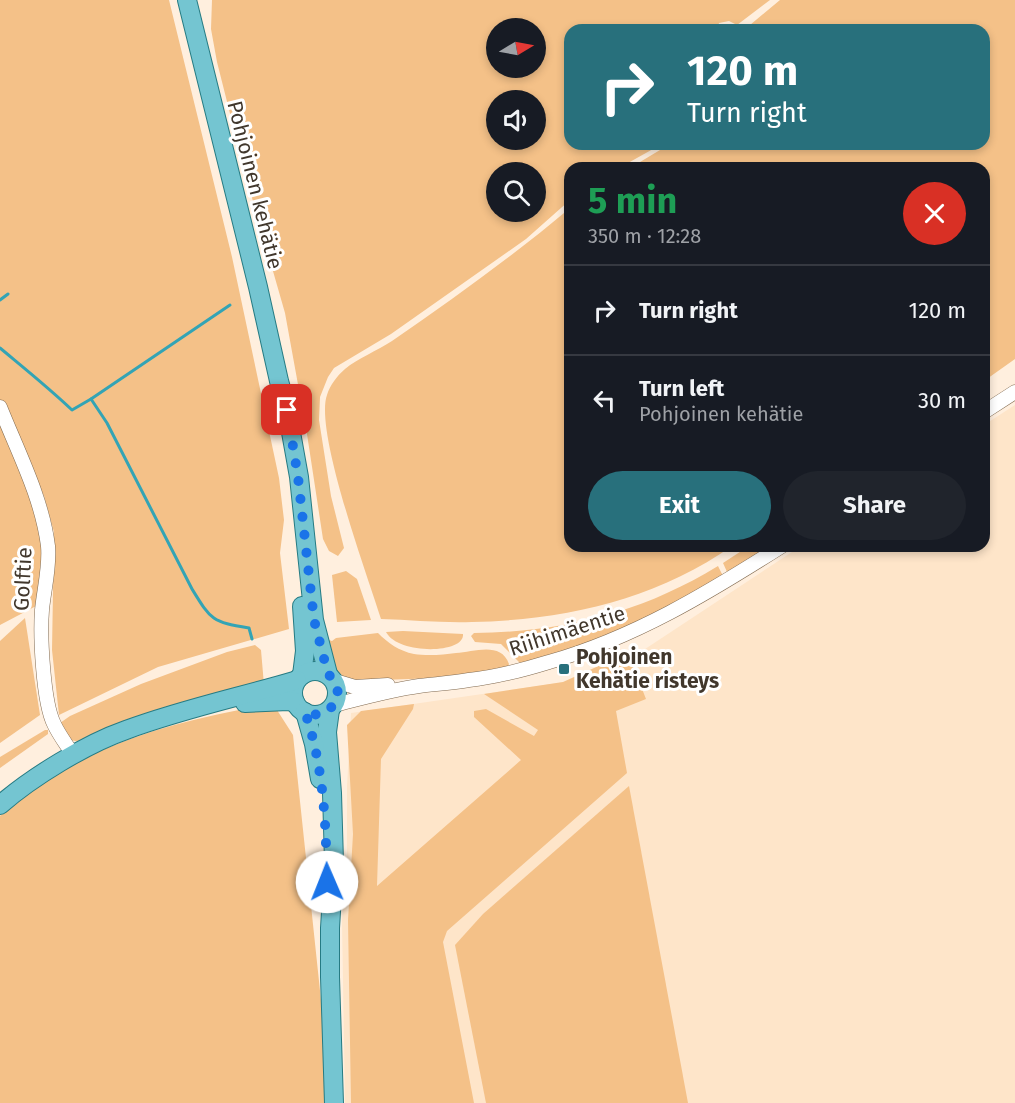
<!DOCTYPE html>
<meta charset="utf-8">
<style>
:root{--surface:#171b24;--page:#20242c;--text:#f1f3f6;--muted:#9ea1a6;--line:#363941;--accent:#28707c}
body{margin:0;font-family:"Fira Sans",sans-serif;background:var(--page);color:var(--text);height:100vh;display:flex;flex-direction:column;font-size:22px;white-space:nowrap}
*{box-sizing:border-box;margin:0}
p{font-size:20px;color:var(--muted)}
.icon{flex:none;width:33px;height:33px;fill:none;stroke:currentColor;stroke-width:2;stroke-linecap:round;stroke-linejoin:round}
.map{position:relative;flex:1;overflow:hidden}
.side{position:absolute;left:564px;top:162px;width:426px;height:390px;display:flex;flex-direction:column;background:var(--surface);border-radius:18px;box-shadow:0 3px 9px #0003}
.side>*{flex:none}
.banner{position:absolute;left:564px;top:24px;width:426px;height:126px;border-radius:18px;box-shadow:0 3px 9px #0003;background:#28707c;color:#fff;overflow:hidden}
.needle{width:39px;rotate:80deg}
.fabs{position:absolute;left:486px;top:18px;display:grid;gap:12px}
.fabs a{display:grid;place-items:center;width:60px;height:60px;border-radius:50%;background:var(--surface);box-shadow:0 3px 9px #0003;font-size:30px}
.pin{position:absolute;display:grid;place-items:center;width:51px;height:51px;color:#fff;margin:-26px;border-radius:12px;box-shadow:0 3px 9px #0006}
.me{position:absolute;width:66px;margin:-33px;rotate:359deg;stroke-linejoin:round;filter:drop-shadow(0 0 4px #0008)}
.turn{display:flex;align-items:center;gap:21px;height:126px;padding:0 24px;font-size:27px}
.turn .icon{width:78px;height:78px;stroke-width:2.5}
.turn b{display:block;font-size:42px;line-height:51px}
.round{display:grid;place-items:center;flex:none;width:63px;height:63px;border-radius:32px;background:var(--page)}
.head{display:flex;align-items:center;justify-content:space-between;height:102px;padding:0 24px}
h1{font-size:36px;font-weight:700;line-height:45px;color:#1e9e55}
.cta{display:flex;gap:12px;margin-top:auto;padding:12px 24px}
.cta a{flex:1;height:69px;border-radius:36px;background:var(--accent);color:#fff;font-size:24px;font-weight:700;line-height:69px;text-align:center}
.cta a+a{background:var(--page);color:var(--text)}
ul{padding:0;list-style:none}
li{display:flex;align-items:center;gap:18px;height:90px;padding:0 24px;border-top:2px solid var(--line)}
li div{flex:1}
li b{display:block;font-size:22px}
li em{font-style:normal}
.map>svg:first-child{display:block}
.built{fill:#fee5c9}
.green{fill:#f4c188;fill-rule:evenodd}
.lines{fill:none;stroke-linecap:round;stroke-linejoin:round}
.stream{stroke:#33a4b5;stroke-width:3}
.minor-casing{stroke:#826b51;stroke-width:15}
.major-casing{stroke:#267b83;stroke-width:20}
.minor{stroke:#fff;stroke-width:14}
.major{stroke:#74c5d1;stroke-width:18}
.route{stroke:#1a73e8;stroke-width:10;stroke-dasharray:0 18}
.poi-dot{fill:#28707c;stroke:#fff;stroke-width:2}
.labels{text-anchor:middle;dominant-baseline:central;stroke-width:6;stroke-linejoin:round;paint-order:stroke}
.street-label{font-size:21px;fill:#41372c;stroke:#fff}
.poi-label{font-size:21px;font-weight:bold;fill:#41372c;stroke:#fff;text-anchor:start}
</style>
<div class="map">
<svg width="1015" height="1103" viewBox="0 0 1015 1103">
<rect width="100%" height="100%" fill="#ffefde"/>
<path class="built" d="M1015 405V1103H345L342 921 347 853V787L351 713 593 678 633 657 801 546H984V425Z"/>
<g class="green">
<path d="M0 0H169L232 257 279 478 284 520 280 553 289 629 158 667 59 715 52 650 54 532 44 496 21 442 25 478 43 539V565L38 605 0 625Z"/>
<path d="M212 0H770L737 25 729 21 719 23 717 30H570V144H662L619 168H570V200L526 239 391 334 334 368 328 377 320 397 319 420 331 496 344 548 338 556 329 551 323 539 307 434 285 313 246 177 217 62 211 29ZM536 28V68H496V28ZM536 100V140H496V100ZM496 172H536V212H496Z"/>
<path d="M780 0H1015V359L984 381V168H630L670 144H984V30H744Z"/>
<path d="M570 208V546H732C655 600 565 620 472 622 442 623 411 620 381 619 368 577 314 431 327 395 330 385 337 376 345 369 358 358 377 351 392 341 453 299 513 256 570 208Z"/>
<path d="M749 546H773L728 574 723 563Z"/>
<path d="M718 566 723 576 618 633 521 664 501 644 475 642 471 636 474 633C564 632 641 613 718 566Z"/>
<path d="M346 571 357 579 371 620 337 622 332 575Z"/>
<path d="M25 618 40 715 0 743V641Z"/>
<path d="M403 631 463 634C465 654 398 655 386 632Z"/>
<path d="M378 633C388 643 399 651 414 654 426 656 443 655 456 653 474 652 501 641 509 664L507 668 437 678 353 681C332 676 331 656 326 639L332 641 336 638Z"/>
<path d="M255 645 261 650 264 685 81 742 70 740 60 723 70 716 141 684 227 652Z"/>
<path d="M634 650 636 659 633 666 646 699 616 711 627 773 447 931 443 942 474 1103H351L348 920 353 834 347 725 361 711 414 704 413 709 381 759 377 886 521 760 474 717V711L486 709 534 736 538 730 484 694 563 682Z"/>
<path d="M239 710H277L293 735 323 1019 326 1103H0V816C9 806 21 798 32 790 95 745 164 725 239 710Z"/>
<path d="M45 730H48V734L0 768V757Z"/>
<path d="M629 786 688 1103H486L455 945 483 914Z"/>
</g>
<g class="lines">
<g class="stream">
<path d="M0 300 8 294"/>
<path d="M0 348C24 368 49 388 72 410L91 399 107 423 192 589C211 620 212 622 249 628L252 639"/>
<path d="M91 399 230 305"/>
</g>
<g class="minor-casing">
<g id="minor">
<path d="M0 407C18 452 42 498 48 546 50 567 44 589 42 610 40 635 43 702 54 724 59 735 67 745 73 755"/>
<path d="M984 412 1015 392"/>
<path d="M335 681 355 687 388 685"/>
<path d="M334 705C362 698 390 690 419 686 435 684 452 683 469 680 496 677 523 670 549 662 634 638 708 593 782 546"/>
</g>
</g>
<g class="major-casing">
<g id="major">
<path d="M187 0 258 287 279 381 287 410 299 477 314 620 328 674"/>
<path d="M302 606 305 651 302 675"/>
<circle cx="315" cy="693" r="22"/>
<path d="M245 703 288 701 295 702"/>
<path d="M330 710 327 732 332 793 334 862 330 928V977L334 1103"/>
<path d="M305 712 314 744 320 779"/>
<path d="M0 805C32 777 86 744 126 730 182 709 240 697 297 680"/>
</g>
</g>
<use href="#minor" class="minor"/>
<use href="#major" class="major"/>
</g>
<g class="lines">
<path class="route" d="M287 410 298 477 314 620 328 674 335 681 338 693 334 705 324 713 318 715 305 712C324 767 326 825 327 882"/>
</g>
<rect class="poi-dot" x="558" y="663" width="12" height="12" rx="3"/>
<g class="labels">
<g class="street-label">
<text transform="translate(255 185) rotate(76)">Pohjoinen kehätie</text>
<text transform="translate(23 579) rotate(-87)">Golftie</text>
<text transform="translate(567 631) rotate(-18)">Riihimäentie</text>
</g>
<g class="poi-label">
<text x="576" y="657">Pohjoinen<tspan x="576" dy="24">Kehätie risteys</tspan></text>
</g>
</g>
</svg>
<div class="fabs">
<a><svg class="needle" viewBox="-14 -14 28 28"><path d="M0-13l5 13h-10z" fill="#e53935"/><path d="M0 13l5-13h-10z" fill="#9ea1a6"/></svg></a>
<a><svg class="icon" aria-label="sound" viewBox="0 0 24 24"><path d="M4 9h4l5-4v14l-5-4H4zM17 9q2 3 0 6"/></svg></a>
<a><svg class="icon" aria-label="search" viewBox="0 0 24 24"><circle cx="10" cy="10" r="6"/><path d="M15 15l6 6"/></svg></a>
</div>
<div class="pin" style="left:287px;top:410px;background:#d93025"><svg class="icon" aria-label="arrive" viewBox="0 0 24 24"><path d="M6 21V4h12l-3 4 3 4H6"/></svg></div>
<svg class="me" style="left:327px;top:882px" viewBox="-20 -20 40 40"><circle r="19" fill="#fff"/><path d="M0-13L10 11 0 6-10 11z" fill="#1a73e8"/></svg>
<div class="banner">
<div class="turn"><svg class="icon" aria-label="right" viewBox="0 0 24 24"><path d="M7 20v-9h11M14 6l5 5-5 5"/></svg><div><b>120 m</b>Turn right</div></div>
</div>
<section class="side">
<div class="head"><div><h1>5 min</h1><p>350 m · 12:28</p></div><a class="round" style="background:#d93025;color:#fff"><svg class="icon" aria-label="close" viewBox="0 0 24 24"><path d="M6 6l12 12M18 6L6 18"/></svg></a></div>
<ul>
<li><svg class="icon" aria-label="right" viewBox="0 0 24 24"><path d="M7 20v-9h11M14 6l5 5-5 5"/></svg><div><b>Turn right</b></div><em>120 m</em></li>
<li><svg class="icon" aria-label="left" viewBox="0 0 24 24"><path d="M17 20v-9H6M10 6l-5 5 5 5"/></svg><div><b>Turn left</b><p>Pohjoinen kehätie</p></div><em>30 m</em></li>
</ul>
<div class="cta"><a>Exit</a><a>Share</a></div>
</section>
</div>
